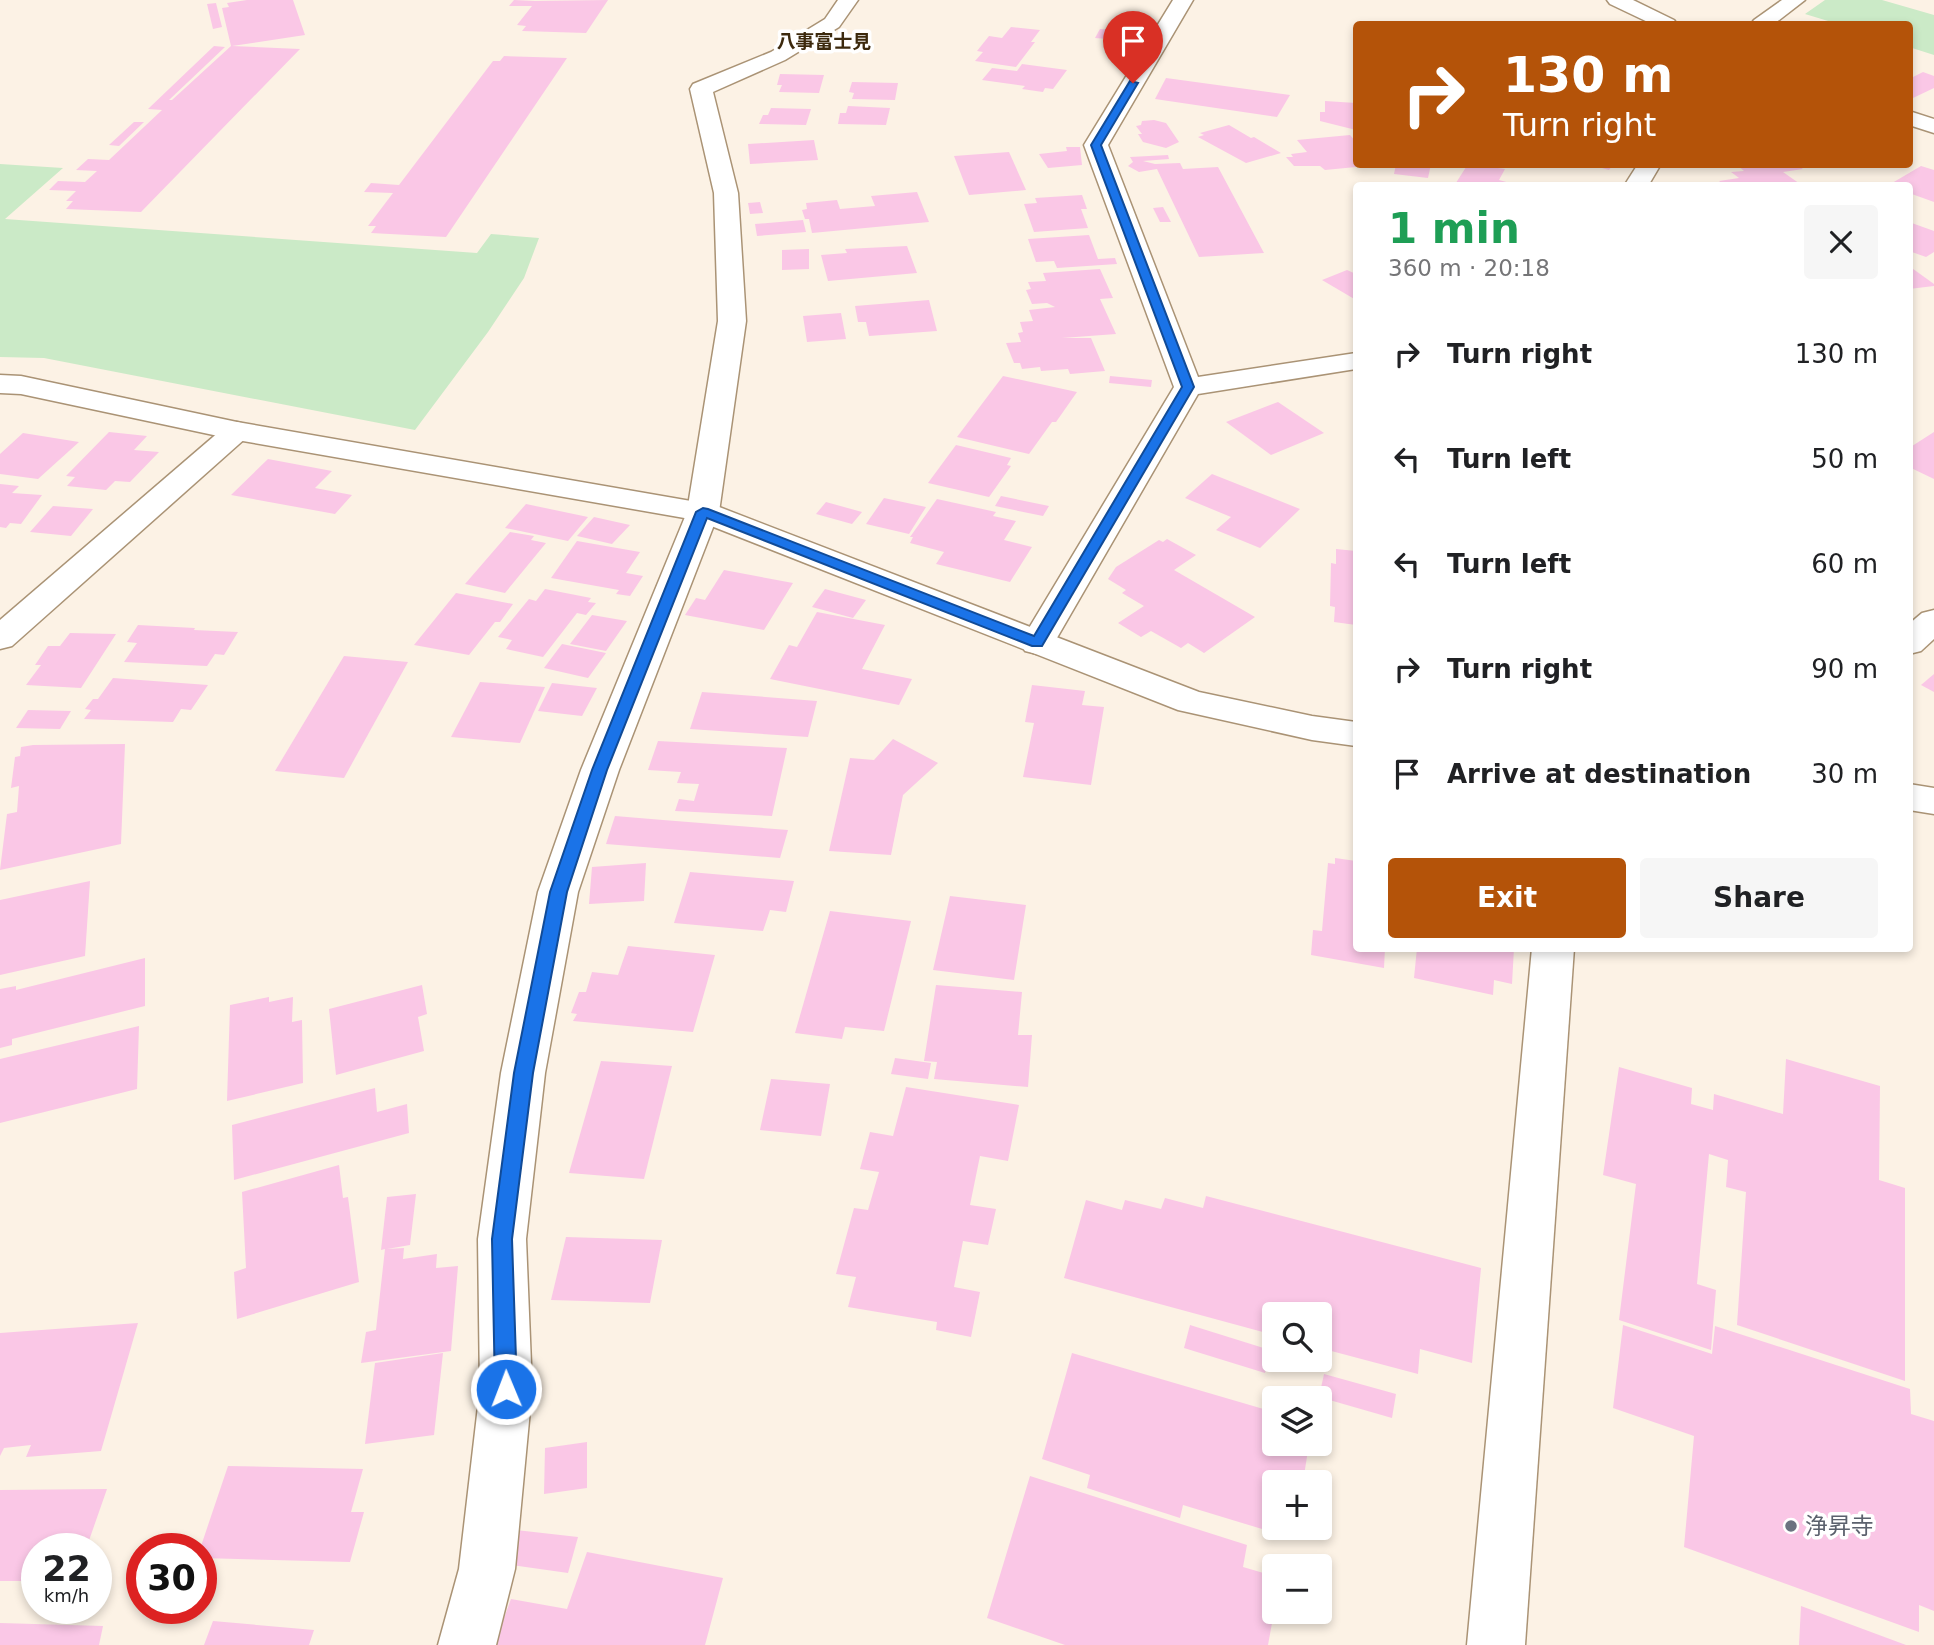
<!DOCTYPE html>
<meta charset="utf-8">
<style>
:root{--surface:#fff;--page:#f6f6f6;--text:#202124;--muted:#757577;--accent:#b45309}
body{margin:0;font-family:"DejaVu Sans","Noto Sans JP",sans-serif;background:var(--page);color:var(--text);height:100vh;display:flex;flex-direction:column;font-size:26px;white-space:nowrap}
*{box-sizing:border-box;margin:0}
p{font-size:23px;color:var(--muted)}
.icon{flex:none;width:38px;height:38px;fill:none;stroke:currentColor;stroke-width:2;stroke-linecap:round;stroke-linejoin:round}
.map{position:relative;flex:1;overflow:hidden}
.side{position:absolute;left:1353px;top:182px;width:560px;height:770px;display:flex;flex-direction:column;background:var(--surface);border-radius:7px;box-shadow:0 4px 10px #0003}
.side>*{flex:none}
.top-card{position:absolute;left:1353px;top:21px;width:560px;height:147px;border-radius:7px;box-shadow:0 4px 10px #0003;background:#b45309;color:#fff;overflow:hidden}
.fabs{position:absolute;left:1262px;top:1302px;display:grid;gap:14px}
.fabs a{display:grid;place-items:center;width:70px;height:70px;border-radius:7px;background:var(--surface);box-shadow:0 4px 10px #0003;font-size:35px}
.speed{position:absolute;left:21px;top:1533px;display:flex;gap:14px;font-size:35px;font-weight:700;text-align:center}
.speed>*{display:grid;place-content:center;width:91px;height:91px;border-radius:50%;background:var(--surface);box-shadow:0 4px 10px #0003;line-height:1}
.speed small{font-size:18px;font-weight:400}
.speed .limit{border:10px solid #d22;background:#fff;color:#111}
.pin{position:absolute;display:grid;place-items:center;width:60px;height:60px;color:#fff;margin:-72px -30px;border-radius:50% 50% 50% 0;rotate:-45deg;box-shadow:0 0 7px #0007}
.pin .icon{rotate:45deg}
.me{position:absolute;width:77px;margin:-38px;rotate:359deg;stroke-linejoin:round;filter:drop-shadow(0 0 5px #0008)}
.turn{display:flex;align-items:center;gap:24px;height:147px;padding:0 35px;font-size:32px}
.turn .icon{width:91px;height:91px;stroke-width:2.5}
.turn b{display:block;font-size:49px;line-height:60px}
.round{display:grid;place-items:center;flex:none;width:74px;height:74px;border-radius:7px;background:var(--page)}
.overview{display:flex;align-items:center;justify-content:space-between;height:119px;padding:0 35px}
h1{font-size:42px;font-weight:700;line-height:52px;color:#1e9e55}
.button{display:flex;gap:14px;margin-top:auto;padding:14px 35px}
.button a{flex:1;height:80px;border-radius:7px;background:var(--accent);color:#fff;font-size:28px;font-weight:700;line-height:80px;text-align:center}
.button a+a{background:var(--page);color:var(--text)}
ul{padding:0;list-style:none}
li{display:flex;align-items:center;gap:21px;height:105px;padding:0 35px}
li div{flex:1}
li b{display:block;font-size:26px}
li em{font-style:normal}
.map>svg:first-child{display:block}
.green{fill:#cbeac7}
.building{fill:#fac7e6}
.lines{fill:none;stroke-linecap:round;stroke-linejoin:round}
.minor-casing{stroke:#aa9375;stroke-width:3}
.tertiary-casing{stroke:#aa9375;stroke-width:3}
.minor{fill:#fff;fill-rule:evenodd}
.tertiary{fill:#fff;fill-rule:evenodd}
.route{fill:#1a73e8;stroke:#114b97;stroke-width:2}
.worship-dot{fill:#6b7280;stroke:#fff;stroke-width:2.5}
.labels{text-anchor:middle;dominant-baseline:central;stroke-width:7;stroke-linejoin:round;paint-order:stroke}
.far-quarter-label{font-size:19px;font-weight:bold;fill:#3c290d;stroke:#fff}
.near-worship-label{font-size:23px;fill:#5b616d;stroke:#fff;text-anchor:start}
</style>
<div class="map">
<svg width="1934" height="1645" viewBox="0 0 1934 1645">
<rect width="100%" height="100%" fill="#fcf2e5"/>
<g class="green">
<path d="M1825 0H1882L1934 15V55L1909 47V24H1838L1805 14Z"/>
<path d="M0 164 63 168 5 219 477 253 491 234 539 238 524 278 488 332 415 430 44 358 0 357Z"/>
</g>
<g class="building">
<path d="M247 0H293L305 35 232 46 300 49 141 212 66 209 73 201H66L76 191 49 190 58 181 85 182 97 171 76 170 88 159 109 160 162 110 148 109 214 46 225 47 169 100H172L231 46 222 8 229 7 227 3Z"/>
<path d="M514 0 535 1 608 0 586 33 522 31 526 26 517 25 532 6H509Z"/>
<path d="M216 3 222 27 213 29 207 4Z"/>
<path d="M1011 27 1040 30 1031 42H1035L1016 67 975 61 983 52 977 51 989 36 1002 38Z"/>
<path d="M1100 29 1112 30 1107 39 1095 38Z"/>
<path d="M504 56 567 58 446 237 371 233 376 226H368L393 193 364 192 371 183 399 185 493 61H500Z"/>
<path d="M1022 64 1067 70 1053 89 1045 88 1043 92 1022 89 1025 86 982 80 992 68 1017 71Z"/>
<path d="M1923 72 1934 76V88L1913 98 1909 96V79Z"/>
<path d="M780 74 824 75 819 93 779 92 782 85H777Z"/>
<path d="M1166 78 1290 95 1277 117 1155 99Z"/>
<path d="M852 82 898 83 895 100 852 99 854 93 849 92Z"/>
<path d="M1325 101 1356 103V130L1320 121V112H1325Z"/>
<path d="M848 106 890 108 886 125 838 124 840 113H846Z"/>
<path d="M771 108 811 109 806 125 759 124 763 115H768Z"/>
<path d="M1154 120 1166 123 1179 142 1166 148 1143 142 1138 134H1142L1136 126 1141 125 1142 121Z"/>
<path d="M134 122H144L119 146 109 145Z"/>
<path d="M1229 125 1251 138 1254 137 1281 153 1246 163 1198 137 1204 135 1200 133Z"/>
<path d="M1350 135 1356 142V167L1325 170 1320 166H1294L1286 157H1293L1291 154 1307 152 1297 140Z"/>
<path d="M814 140 818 160 750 164 748 144Z"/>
<path d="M1066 147H1080L1082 165 1048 168 1039 154 1067 151Z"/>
<path d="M1009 152 1026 190 969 195 954 156Z"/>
<path d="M1168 155 1169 159 1143 161 1155 164 1180 163 1183 169 1218 167 1264 253 1199 257 1157 169 1139 172 1128 166 1133 162 1130 157Z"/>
<path d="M1396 164H1431L1428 178 1394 174Z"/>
<path d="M1468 164 1505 169 1499 180 1521 186H1454Z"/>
<path d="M1588 164H1624L1622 168 1612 166 1609 170Z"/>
<path d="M1736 164H1796L1803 169 1783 172 1803 186H1725L1719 181 1739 178 1731 172 1744 171Z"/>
<path d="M1921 166 1934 170V202L1909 193V186H1887Z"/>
<path d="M917 192 929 222 812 233 809 219H805L802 210 807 209 806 203 837 200 840 209 875 206 871 196Z"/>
<path d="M1082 195 1087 209H1081L1088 228 1034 232 1024 204 1037 203 1035 198Z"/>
<path d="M760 202 763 213 750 214 748 203Z"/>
<path d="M1163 207 1171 222H1160L1153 208Z"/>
<path d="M803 220 806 232 757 236 755 224Z"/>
<path d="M1909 222 1934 231V252L1926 257 1909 251Z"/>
<path d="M1089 235 1098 259 1115 258 1117 264 1057 268 1054 261 1036 262 1028 239Z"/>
<path d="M907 246 917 273 828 281 821 255 847 253 845 249Z"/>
<path d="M809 249V269L782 270V250Z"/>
<path d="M1909 266 1934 284V286L1909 289Z"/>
<path d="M1100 269 1113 298 1100 299 1116 334 1062 338H1091L1105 371 1070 374 1068 369 1041 371 1040 367 1022 369 1020 363H1014L1006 343 1021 342 1018 333 1023 332 1020 322 1033 321 1029 310 1055 307 1047 303 1032 304 1026 290 1031 289 1028 282 1046 281 1043 273Z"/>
<path d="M1347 270 1356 274V300L1322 280Z"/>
<path d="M929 300 937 331 869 336 866 322H858L855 306Z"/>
<path d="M841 313 846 339 807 342 803 316Z"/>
<path d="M1003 376 1077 392 1056 422H1052L1029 454 957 437Z"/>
<path d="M1110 376 1152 380 1151 387 1109 383Z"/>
<path d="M1278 402 1324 433 1271 455 1226 422Z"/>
<path d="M109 432 147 436 134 450 159 452 130 482 115 481 106 490 67 486 75 477 66 476Z"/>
<path d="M1934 432V479L1909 467V448Z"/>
<path d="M23 433 79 442 38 479 0 474V454Z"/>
<path d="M956 445 1011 458 1007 465 1011 466 989 497 928 483Z"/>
<path d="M268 459 332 471 315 488 352 495 335 514 231 495Z"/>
<path d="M1212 474 1300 509 1260 548 1216 530 1231 517 1185 498Z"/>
<path d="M0 484 19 486 12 493 42 495 21 524 10 523 6 528 0 527Z"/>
<path d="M1001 496 1049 506 1043 516 995 506Z"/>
<path d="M884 498 926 507 909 534 866 524Z"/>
<path d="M937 499 996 512 993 516 1016 521 1004 540 1032 547 1010 582 936 564 944 552 910 543 913 537H910Z"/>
<path d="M826 502 862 512 852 524 816 514Z"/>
<path d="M526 504 588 517 568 541 505 528Z"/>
<path d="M53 506 93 509 71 536 30 532Z"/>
<path d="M594 517 630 525 612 544 577 536Z"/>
<path d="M510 532 534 536 531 540 546 543 505 593 465 584Z"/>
<path d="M1167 539 1196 555 1174 570 1255 617 1204 653 1188 643 1181 648 1151 631 1141 637 1118 623 1144 606 1122 593 1126 590 1108 579 1116 567 1159 540 1163 542Z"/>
<path d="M577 541 640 552 626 573 643 576 630 596 616 594 619 590 551 578Z"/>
<path d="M1336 549 1356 551V625L1334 622 1335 607 1330 606 1331 563 1336 564Z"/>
<path d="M724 570 793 583 764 630 685 615 696 598 705 600Z"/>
<path d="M545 589 591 598 588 602 596 603 586 615 577 613 543 657 506 649 512 640 498 637 529 599 536 601Z"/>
<path d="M825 589 866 600 853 618 812 607Z"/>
<path d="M456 593 513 604 500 622H495L469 655 414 645Z"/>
<path d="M817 612 885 625 862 669 912 679 899 705 770 679 789 645 797 647Z"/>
<path d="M592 615 627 621 606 651 570 644Z"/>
<path d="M138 625 195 628 194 630 238 632 224 655 215 654 207 666 124 662 137 643 127 642Z"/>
<path d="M70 633 116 634 81 688 26 685 41 665H35L48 646H60Z"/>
<path d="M562 644 606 653 588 678 544 668Z"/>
<path d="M344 656 408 662 344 778 275 771Z"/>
<path d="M1934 674V692L1921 685Z"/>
<path d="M113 678 208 685 191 710 181 709 173 722 84 719 91 710 85 709 93 699H98Z"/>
<path d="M480 682 545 687 520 743 451 737Z"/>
<path d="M552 683 597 688 582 716 538 711Z"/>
<path d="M1032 685 1085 691 1082 705 1104 707 1091 785 1023 777 1034 723 1025 722Z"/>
<path d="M702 692 817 701 808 737 690 729Z"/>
<path d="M28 710 71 711 60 729 16 728Z"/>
<path d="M893 739 938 763 903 795 891 855 829 851 850 758 874 760Z"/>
<path d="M658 741 787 748 772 816 675 811 679 799 694 801 699 784 677 783 681 772 648 770Z"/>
<path d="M125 744 121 844 0 870 7 814 17 812 19 786 11 788 15 757 20 756 21 747 33 745Z"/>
<path d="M615 816 663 820 788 830 780 858 606 844Z"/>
<path d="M1335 858 1356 861V948H1385L1384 968 1311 955 1313 930 1322 931 1328 863 1335 864Z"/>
<path d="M646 863 644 901 589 904 592 867Z"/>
<path d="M690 872 794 881 786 912 770 910 763 931 674 923Z"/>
<path d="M90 881 85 956 0 975V900Z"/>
<path d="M950 896 1026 905 1014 980 933 970Z"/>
<path d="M830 911 911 921 884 1031 845 1027 842 1039 795 1033Z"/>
<path d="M628 946 715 955 693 1032 573 1021 577 1014 571 1013 579 992H586L592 972 618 975Z"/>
<path d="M1417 948H1514L1512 984 1494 980 1493 995 1414 978Z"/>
<path d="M145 958V1006L12 1039V1045L0 1048V989L16 986V990Z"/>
<path d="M422 985 427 1014 418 1017 424 1051 336 1075 329 1009Z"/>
<path d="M936 985 1022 992 1018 1035H1032L1028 1087 934 1079 937 1062 924 1061Z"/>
<path d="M269 997V1002L293 997 292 1022 302 1020 303 1083 227 1101 230 1005Z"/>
<path d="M139 1026 137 1089 0 1123V1059Z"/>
<path d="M895 1058 931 1063 928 1079 891 1074Z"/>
<path d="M1786 1059 1880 1086 1879 1180 1905 1188V1381L1737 1325 1746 1192 1726 1187 1728 1160 1709 1154 1697 1284 1716 1290 1711 1350 1619 1320 1636 1184 1603 1175 1619 1067 1692 1088 1691 1104 1713 1110 1714 1094 1783 1114Z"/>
<path d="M601 1061 672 1066 644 1179 569 1173Z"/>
<path d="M771 1079 830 1084 821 1136 760 1130Z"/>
<path d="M906 1087 1019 1105 1008 1161 980 1156 970 1205 996 1209 988 1245 963 1241 954 1287 980 1292 971 1337 936 1330 937 1322 848 1307 856 1277 836 1274 854 1208 868 1210 879 1172 860 1169 870 1132 893 1136Z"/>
<path d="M375 1088 377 1112 407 1104 409 1133 234 1180 232 1125Z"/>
<path d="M339 1165 343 1198 348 1197 359 1282 237 1319 234 1272 246 1268 242 1192Z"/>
<path d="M416 1194 410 1245 387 1249 404 1248 403 1259 437 1254 436 1268 458 1266 451 1351 361 1363 366 1332 376 1330 385 1249 381 1250 387 1197Z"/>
<path d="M1206 1196 1481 1268 1472 1363 1420 1349 1418 1374 1320 1348V1314H1274V1335L1064 1278 1086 1200 1122 1210 1125 1200 1161 1209 1165 1198 1203 1208Z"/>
<path d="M566 1237 662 1240 650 1303 551 1300Z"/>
<path d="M138 1323 101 1451 26 1457 31 1445 4 1448 0 1456V1333Z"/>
<path d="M1190 1325 1270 1350 1265 1373 1184 1348Z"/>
<path d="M1623 1325 1712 1354 1715 1326 1910 1389 1911 1414 1934 1421V1611L1919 1605V1632L1684 1547 1694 1436 1613 1408Z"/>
<path d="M443 1353 434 1435 365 1444 375 1363Z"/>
<path d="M1072 1353 1274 1412V1444H1309L1303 1482H1274V1528H1287L1285 1536 1183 1505 1180 1518 1087 1488 1090 1475 1042 1459Z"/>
<path d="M1324 1374 1396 1394 1392 1418 1319 1397Z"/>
<path d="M587 1442V1488L544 1494 545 1448Z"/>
<path d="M228 1466 363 1469 351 1512H364L350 1562 201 1558 200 1549Z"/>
<path d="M1030 1476 1247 1545 1243 1567 1274 1576V1612L1268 1645H1065L987 1618Z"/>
<path d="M107 1489 86 1549H37V1581H0V1490Z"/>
<path d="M516 1530 578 1537 568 1573 504 1564Z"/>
<path d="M587 1552 723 1578 705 1645H494L511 1599 567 1609Z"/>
<path d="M1801 1606 1906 1645H1799Z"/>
<path d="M213 1621 314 1630 309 1645H204Z"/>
<path d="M0 1623 103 1626 99 1645H0Z"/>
</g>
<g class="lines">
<g class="minor-casing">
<g id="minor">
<path d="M838 0H858L839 27 785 60 713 92 738 193 746 321 719 512 619 770 578 892 545 1073 526 1239 532 1389 515 1569 496 1645H438L459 1569 480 1389 478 1239 501 1073 538 892 581 770 687 512 718 321 714 193 690 89 693 84 771 52 825 19Z"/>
<path d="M1173 0H1193L1108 145 1198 377 1356 353V369L1198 394 1054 643 1049 651 1037 654 1025 651 1020 643 1174 387 1084 145Z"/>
<path d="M1607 0H1633L1674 20 1677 24H1652L1610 4Z"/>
<path d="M1782 0H1805L1774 24H1751L1754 20Z"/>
<path d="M1909 111 1934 119V133L1909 125Z"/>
<path d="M1638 164H1661L1648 186H1624Z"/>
<path d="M237 422 247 425 252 431 247 437 12 646 0 649V620L227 425Z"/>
<path d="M1934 610V639L1921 651 1909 654V624L1922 613Z"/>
<path d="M1532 948H1574L1525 1645H1467Z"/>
</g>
</g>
<g class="tertiary-casing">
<g id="tertiary">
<path d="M0 375 21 376 237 422 714 505 1199 692 1312 716 1356 722V746L1312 740 1178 710 696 520 237 440 21 394 0 393Z"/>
<path d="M1909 784 1934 788V814L1909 810Z"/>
</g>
</g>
<use href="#minor" class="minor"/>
<use href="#tertiary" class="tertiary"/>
</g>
<path class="route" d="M1130 81 1138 83 1101 145 1194 387 1042 646H1032L707 518 607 770 567 892 533 1073 512 1239 517 1389 513 1396 506 1399 498 1396 495 1389 492 1239 514 1073 550 892 592 770 696 512 703 508 708 509 1034 636 1182 387 1091 145Z"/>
<circle class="worship-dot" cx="1791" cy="1526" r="7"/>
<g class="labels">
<g class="far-quarter-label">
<text x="824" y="41">八事富士見</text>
</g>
<g class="near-worship-label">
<text x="1805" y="1526">浄昇寺</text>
</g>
</g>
</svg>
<div class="fabs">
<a><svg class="icon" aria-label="search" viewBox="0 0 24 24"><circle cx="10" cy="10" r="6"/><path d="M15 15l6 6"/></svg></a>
<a><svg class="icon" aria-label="layers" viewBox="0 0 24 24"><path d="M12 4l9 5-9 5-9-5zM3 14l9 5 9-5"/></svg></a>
<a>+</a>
<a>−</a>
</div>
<div class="speed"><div>22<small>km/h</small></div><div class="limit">30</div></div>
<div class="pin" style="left:1133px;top:83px;background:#d93025"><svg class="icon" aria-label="arrive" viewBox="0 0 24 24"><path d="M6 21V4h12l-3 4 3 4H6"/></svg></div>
<svg class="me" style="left:506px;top:1389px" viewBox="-20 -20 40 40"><circle r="17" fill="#1a73e8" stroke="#fff" stroke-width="3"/><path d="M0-11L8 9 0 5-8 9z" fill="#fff"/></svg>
<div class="top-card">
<div class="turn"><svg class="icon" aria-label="right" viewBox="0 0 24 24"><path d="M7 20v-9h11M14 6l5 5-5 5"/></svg><div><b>130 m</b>Turn right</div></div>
</div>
<section class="side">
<div class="overview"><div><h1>1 min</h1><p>360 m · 20:18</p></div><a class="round"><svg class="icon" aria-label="close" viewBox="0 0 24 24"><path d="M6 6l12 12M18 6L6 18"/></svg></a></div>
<ul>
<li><svg class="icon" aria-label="right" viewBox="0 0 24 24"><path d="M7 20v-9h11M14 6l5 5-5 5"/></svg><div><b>Turn right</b></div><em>130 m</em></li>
<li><svg class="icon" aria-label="left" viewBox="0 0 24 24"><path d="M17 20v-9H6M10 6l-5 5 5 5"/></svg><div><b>Turn left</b></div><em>50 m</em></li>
<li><svg class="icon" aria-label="left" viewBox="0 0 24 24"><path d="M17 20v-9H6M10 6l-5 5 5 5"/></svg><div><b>Turn left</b></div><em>60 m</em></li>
<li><svg class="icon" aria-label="right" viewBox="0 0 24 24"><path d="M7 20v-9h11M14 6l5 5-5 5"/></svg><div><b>Turn right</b></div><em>90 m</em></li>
<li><svg class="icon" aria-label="arrive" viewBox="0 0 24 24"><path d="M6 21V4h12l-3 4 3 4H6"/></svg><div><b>Arrive at destination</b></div><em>30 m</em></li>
</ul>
<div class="button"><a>Exit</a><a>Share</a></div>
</section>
</div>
